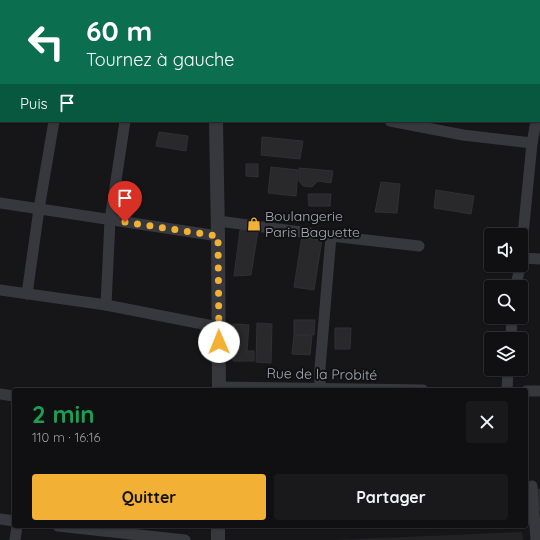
<!DOCTYPE html>
<html lang="fr">
<meta charset="utf-8">
<style>
:root{--surface:#101012;--page:#19191b;--text:#f1f3f6;--muted:#9c9d9f;--line:#303032;--accent:#f2b134}
body{margin:0;font-family:Quicksand,sans-serif;background:var(--page);color:var(--text);height:100vh;display:flex;flex-direction:column;font-size:15px;white-space:nowrap}
*{box-sizing:border-box;margin:0}
p{font-size:13px;color:var(--muted)}
.icon{flex:none;width:22px;height:22px;fill:none;stroke:currentColor;stroke-width:2;stroke-linecap:round;stroke-linejoin:round}
.map{position:relative;flex:1;overflow:hidden}
.drawer{position:absolute;left:12px;top:388px;width:516px;height:140px;display:flex;flex-direction:column;background:var(--surface);border-radius:4px;box-shadow:0 1px 3px #0004,0 0 0 1px var(--line)}
.drawer>*{flex:none}
.banner{position:absolute;left:0px;top:0px;width:540px;height:122px;box-shadow:0 1px 3px #0004,0 0 0 1px var(--line);background:#0b6e4f;color:#fff;overflow:hidden}
.controls{position:absolute;left:484px;top:228px;display:grid;gap:8px}
.controls a{display:grid;place-items:center;width:44px;height:44px;border-radius:4px;background:var(--surface);box-shadow:0 1px 3px #0004,0 0 0 1px var(--line);font-size:20px}
.pin{position:absolute;display:grid;place-items:center;width:34px;height:34px;color:#fff;margin:-41px -17px;border-radius:50% 50% 50% 0;rotate:-45deg;box-shadow:0 0 4px #0007}
.pin .icon{rotate:45deg}
.me{position:absolute;width:44px;margin:-22px;rotate:359deg;stroke-linejoin:round;filter:drop-shadow(0 0 3px #0008)}
.turn{display:flex;align-items:center;gap:14px;height:84px;padding:0 20px;font-size:18px}
.turn .icon{width:52px;height:52px;stroke-width:2.5}
.turn b{display:block;font-size:28px;line-height:34px}
.then{display:flex;align-items:center;height:38px;padding:0 20px;background:#0003;gap:8px;font-size:15px}
.round{display:grid;place-items:center;flex:none;width:42px;height:42px;border-radius:4px;background:var(--page)}
.head{display:flex;align-items:center;justify-content:space-between;height:68px;padding:0 20px}
h1{font-size:24px;font-weight:700;line-height:30px;color:#1e9e55}
.cta{display:flex;gap:8px;margin-top:auto;padding:8px 20px}
.cta a{flex:1;height:46px;border-radius:4px;background:var(--accent);color:#111;font-size:16px;font-weight:700;line-height:46px;text-align:center}
.cta a+a{background:var(--page);color:var(--text)}
.map>svg:first-child{display:block}
.built{fill:#222225}
.building{fill:#29292c;stroke:#303034}
.lines{fill:none;stroke-linecap:round;stroke-linejoin:round}
.minor{stroke:#37383d;stroke-width:11}
.tertiary{stroke:#37383d;stroke-width:14}
.route{stroke:#f2b134;stroke-width:7;stroke-dasharray:0 12.6}
.labels{text-anchor:middle;dominant-baseline:central;stroke-width:4;stroke-linejoin:round;paint-order:stroke}
.poi-label{font-size:14px;fill:#a8adb8;stroke:#111113;text-anchor:start}
.street-label{font-size:14px;fill:#a8adb8;stroke:#111113}
</style>
<div class="map">
<svg width="540" height="540" viewBox="0 0 540 540">
<rect width="100%" height="100%" fill="#161618"/>
<path class="built" d="M522 532 523 540H334Z"/>
<g class="building">
<path d="M151 0H174V1H150Z"/>
<path d="M159 132 188 136 186 151 156 146Z"/>
<path d="M262 137 303 141 300 159 261 155Z"/>
<path d="M246 164H258V177L246 176Z"/>
<path d="M271 167 298 170 296 196 268 193Z"/>
<path d="M299 168 333 171 331 183 318 181 312 187 303 186 299 181Z"/>
<path d="M381 182 400 184 397 213 375 212Z"/>
<path d="M436 190 474 196 471 214 434 208Z"/>
<path d="M308 194H331L330 206H309Z"/>
<path d="M240 230 258 231 251 275 234 276Z"/>
<path d="M302 236 322 239 314 290 294 287Z"/>
<path d="M294 320H315L314 335H294Z"/>
<path d="M257 323 272 324 271 363 256 362Z"/>
<path d="M233 324 249 325 247 351H254V361H233Z"/>
<path d="M335 328H351L350 349H335Z"/>
<path d="M294 335 312 336 310 355 292 354Z"/>
<path d="M540 489V510H539L537 490Z"/>
</g>
<g class="lines">
<g class="minor">
<path d="M143 1 144 0"/>
<path d="M0 13 1 7"/>
<path d="M539 104 540 97"/>
<path d="M390 121 463 135 532 143"/>
<path d="M0 203 218 236"/>
<path d="M218 221 331 236 419 246"/>
<path d="M521 255 532 143 536 121"/>
<path d="M521 258 540 259"/>
<path d="M516 287 520 265"/>
<path d="M0 290 106 305 218 327"/>
<path d="M27 294 39 209 54 121"/>
<path d="M106 305 110 220 125 121"/>
<path d="M511 339 512 317"/>
<path d="M219 387 423 390"/>
<path d="M320 388V368L331 236"/>
<path d="M507 390 508 369"/>
<path d="M526 391H540"/>
<path d="M0 394 14 396"/>
<path d="M532 486 536 540"/>
<path d="M0 519 14 521"/>
<path d="M58 526 185 540"/>
<path d="M15 540 17 526"/>
</g>
<g class="tertiary">
<path d="M214 1V0"/>
<path d="M216 121 218 236 219 390"/>
<path d="M218 526V540"/>
</g>
</g>
<g class="lines">
<path class="route" d="M125 222 218 236 219 342"/>
</g>
<defs>
<g id="shop-bare" transform="scale(1.08)"><path d="M-5-2.5h2.3a2.7 3.5 0 0 1 5.4 0H5L5.5 6h-11ZM-1.5-2.5h3a1.5 2.3 0 0 0-3 0Z" fill="#f2b134" stroke="#111113" stroke-width="2.5" paint-order="stroke"/></g>
</defs>
<g fill-rule="evenodd">
<use href="#shop-bare" x="254" y="224"/>
</g>
<g class="labels">
<g class="poi-label">
<text x="265" y="216">Boulangerie<tspan x="265" dy="16">Paris Baguette</tspan></text>
</g>
<g class="street-label">
<text transform="translate(322 374) rotate(1)">Rue de la Probité</text>
</g>
</g>
</svg>
<div class="controls">
<a><svg class="icon" aria-label="sound" viewBox="0 0 24 24"><path d="M4 9h4l5-4v14l-5-4H4zM17 9q2 3 0 6"/></svg></a>
<a><svg class="icon" aria-label="search" viewBox="0 0 24 24"><circle cx="10" cy="10" r="6"/><path d="M15 15l6 6"/></svg></a>
<a><svg class="icon" aria-label="layers" viewBox="0 0 24 24"><path d="M12 4l9 5-9 5-9-5zM3 14l9 5 9-5"/></svg></a>
</div>
<div class="pin" style="left:125px;top:222px;background:#d93025"><svg class="icon" aria-label="arrive" viewBox="0 0 24 24"><path d="M6 21V4h12l-3 4 3 4H6"/></svg></div>
<svg class="me" style="left:219px;top:342px" viewBox="-20 -20 40 40"><circle r="19" fill="#fff"/><path d="M0-13L10 11 0 6-10 11z" fill="#f2b134"/></svg>
<div class="banner">
<div class="turn"><svg class="icon" aria-label="left" viewBox="0 0 24 24"><path d="M17 20v-9H6M10 6l-5 5 5 5"/></svg><div><b>60 m</b>Tournez à gauche</div></div>
<div class="then">Puis<svg class="icon" aria-label="arrive" viewBox="0 0 24 24"><path d="M6 21V4h12l-3 4 3 4H6"/></svg></div>
</div>
<section class="drawer">
<div class="head"><div><h1>2 min</h1><p>110 m · 16:16</p></div><a class="round"><svg class="icon" aria-label="close" viewBox="0 0 24 24"><path d="M6 6l12 12M18 6L6 18"/></svg></a></div>
<div class="cta"><a>Quitter</a><a>Partager</a></div>
</section>
</div>
